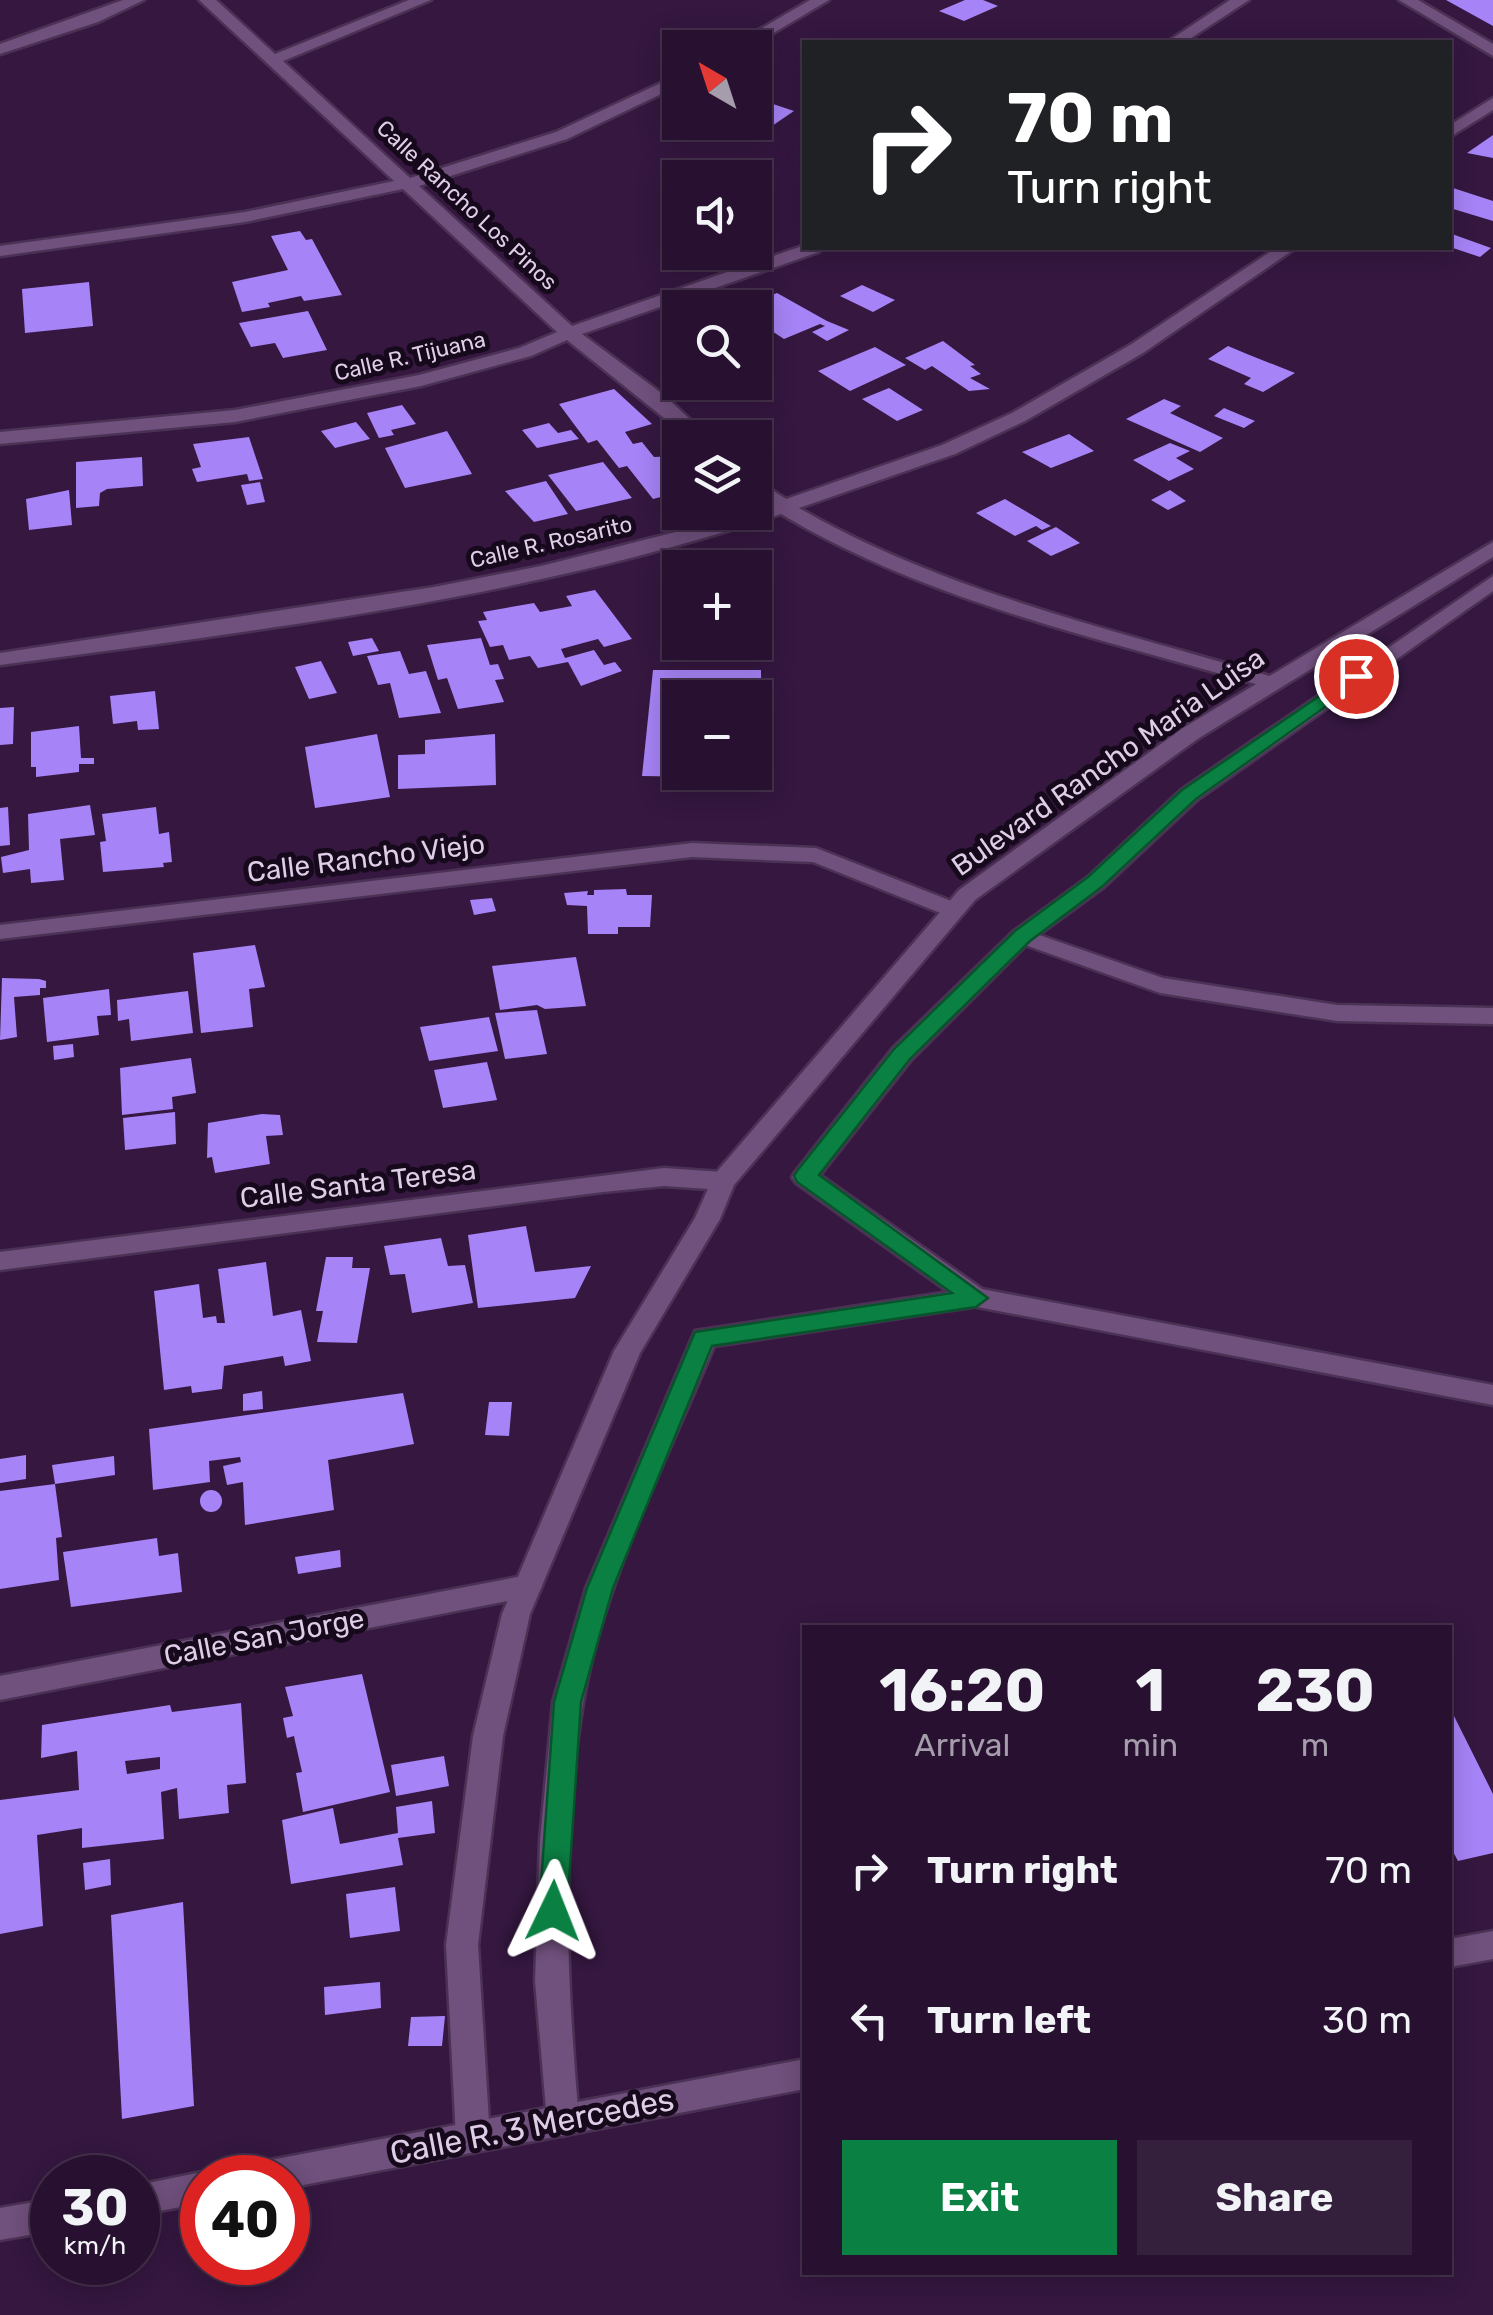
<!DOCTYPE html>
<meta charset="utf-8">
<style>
:root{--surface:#281130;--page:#341f3c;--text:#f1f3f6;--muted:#a59dab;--line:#44314c;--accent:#0b8043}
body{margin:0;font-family:Rubik,sans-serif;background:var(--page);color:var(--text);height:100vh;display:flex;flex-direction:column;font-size:38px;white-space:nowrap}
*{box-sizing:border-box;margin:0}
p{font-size:32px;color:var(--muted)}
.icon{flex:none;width:55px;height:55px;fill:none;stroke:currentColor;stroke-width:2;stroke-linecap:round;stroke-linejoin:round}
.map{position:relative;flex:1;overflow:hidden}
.details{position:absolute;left:802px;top:1625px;width:650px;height:650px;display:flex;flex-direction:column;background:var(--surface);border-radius:0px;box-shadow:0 5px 25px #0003,0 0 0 2px var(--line)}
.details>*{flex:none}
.top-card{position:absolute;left:802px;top:40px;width:650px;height:210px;border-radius:0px;box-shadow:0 5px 25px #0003,0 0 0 2px var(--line);background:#202124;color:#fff;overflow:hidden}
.needle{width:65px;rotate:321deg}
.fabs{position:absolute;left:662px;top:30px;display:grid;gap:20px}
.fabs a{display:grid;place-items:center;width:110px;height:110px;border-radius:0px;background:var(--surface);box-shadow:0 5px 25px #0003,0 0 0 2px var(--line);font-size:50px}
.speed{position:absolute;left:30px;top:2155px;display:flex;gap:20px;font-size:50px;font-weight:700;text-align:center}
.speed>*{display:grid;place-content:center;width:130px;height:130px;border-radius:50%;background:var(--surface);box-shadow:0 5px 25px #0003,0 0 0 2px var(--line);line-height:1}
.speed small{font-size:25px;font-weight:400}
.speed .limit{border:15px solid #d22;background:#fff;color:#111}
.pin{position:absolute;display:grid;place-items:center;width:85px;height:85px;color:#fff;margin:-42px;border:5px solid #fff;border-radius:50%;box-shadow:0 2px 10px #0007}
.me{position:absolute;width:110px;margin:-55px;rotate:2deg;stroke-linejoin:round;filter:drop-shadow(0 0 8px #0008)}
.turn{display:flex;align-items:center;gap:35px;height:210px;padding:0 40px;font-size:45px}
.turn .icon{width:130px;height:130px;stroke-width:2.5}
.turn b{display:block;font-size:70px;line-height:85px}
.eta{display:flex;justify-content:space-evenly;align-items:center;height:170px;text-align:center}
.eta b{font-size:60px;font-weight:700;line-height:70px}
.primary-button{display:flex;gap:20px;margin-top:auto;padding:20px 40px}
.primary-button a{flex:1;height:115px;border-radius:0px;background:var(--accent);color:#fff;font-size:40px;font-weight:700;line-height:115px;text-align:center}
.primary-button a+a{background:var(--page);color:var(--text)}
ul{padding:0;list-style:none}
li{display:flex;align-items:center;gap:30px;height:150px;padding:0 40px}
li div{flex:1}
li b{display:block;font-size:38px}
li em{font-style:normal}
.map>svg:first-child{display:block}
.building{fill:#a683f6;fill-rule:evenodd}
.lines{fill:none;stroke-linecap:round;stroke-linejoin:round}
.minor-casing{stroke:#4b3254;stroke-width:5}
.tertiary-casing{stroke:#4b3254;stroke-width:5}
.minor{fill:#70507d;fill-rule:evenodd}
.tertiary{fill:#70507d;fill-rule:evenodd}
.route{fill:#0b8043;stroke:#07532c;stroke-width:2.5}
.labels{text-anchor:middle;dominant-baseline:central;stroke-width:10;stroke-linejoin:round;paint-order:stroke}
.far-street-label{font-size:22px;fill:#dfcde7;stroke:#16091b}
.street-label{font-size:28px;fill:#dfcde7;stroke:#16091b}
.near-street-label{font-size:32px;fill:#dfcde7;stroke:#16091b}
</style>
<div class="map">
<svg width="1493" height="2315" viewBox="0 0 1493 2315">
<rect width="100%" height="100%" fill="#351740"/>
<g class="building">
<path d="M965 0H983L998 6 964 21 939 11Z"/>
<path d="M1446 0H1493V26Z"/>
<path d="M767 102 794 111 769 128 755 123V106Z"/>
<path d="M1493 135V158L1467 153Z"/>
<path d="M1450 187 1493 201V221L1450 208Z"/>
<path d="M300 231 306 240 312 239 342 295 304 301 301 296 268 303 270 307 242 312 232 282 288 270 271 236Z"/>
<path d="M1452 234 1491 248 1480 257 1450 247Z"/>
<path d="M89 282 93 326 25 333 22 289Z"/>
<path d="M862 285 895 300 873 312 840 296Z"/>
<path d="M777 293 827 321 849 330 827 341 812 332 825 326 820 324 784 339 755 320V308H739Z"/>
<path d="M308 311 327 350 283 358 275 343 251 347 239 323Z"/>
<path d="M943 341 975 365 970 366 981 374 970 378 990 389 969 391 932 366 925 370 905 358Z"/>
<path d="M1228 346 1247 354 1295 373 1263 392 1244 384 1251 378 1208 359Z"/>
<path d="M875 347 906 365 850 391 818 371Z"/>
<path d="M889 388 923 410 897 421 862 399Z"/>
<path d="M614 389 652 424 625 432 633 444 642 442 654 457 680 456V492L653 499 627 466 619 468 597 440 588 443 559 404Z"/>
<path d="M1164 399 1181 406 1170 413 1223 438 1200 452 1126 419Z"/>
<path d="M402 405 416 424 391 430 394 435 379 438 367 413Z"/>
<path d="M1224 408 1255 421 1244 428 1214 416Z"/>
<path d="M356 422 370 439 335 448 321 431Z"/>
<path d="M549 423 558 433 571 430 579 439 537 448 522 430Z"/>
<path d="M447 431 472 474 405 488 385 448Z"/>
<path d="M1069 434 1094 451 1051 468 1022 452Z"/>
<path d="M249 437 263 479 249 481 247 474 197 482 192 469 201 467 193 444Z"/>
<path d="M1170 443 1190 451 1176 458 1194 469 1169 481 1133 460Z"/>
<path d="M142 457 143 486 107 489 100 493 99 506 76 508V462Z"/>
<path d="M603 462 632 498 576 511 548 475Z"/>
<path d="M546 481 568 514 534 522 505 491Z"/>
<path d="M260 482 265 502 247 505 241 485Z"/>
<path d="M69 490 72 525 29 530 26 499Z"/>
<path d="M1170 490 1186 501 1168 510 1151 500Z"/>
<path d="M1005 499 1044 522 1051 526 1042 530 1036 526 1015 536 976 513Z"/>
<path d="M1056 527 1080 543 1051 556 1027 541Z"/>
<path d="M595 590 632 639 604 647 598 639 561 649 565 658 594 650 604 665 615 662 622 671 581 686 568 662 538 668 530 656 509 660 503 645 490 647 478 621 487 620 483 612 534 603 540 612 572 606 566 596Z"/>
<path d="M372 638 379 651 353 656 348 642Z"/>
<path d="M481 638 490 665 498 664 504 679 495 680 504 702 458 709 447 678 438 680 427 645Z"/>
<path d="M400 651 409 674 426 671 441 713 399 718 390 683 378 685 367 656Z"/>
<path d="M321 661 337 693 309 699 295 667Z"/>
<path d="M653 670H761L762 755 757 778 642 776ZM680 698H755V772H680Z"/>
<path d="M155 691 159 729 138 730 137 721 113 724 110 696Z"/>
<path d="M14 707 13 744 0 745V708Z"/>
<path d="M79 726 81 758H94V764H79V772L36 777V767H31V732Z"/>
<path d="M377 734 390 797 315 808 305 747Z"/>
<path d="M495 734 496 785 398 789V755L425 754V740Z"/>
<path d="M90 805 95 835 60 839 64 880 31 883 30 869 3 873 1 857 29 850 28 814Z"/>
<path d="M8 807 10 845 0 846V808Z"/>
<path d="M156 807 159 834 169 832 172 862 163 863 164 867 103 872 100 842 106 841 102 814Z"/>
<path d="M626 889 627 895H652L650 927H618V934H588L587 906 567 905 564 893 588 891 587 895H594V890Z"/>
<path d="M492 898 496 911 474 915 470 900Z"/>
<path d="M255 945 265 987 249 989 253 1027 201 1033 193 953Z"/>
<path d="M576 957 586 1006 545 1009 537 1005 500 1010 492 966Z"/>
<path d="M2 978 39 979 46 981V988H40V995L14 997 17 1037 0 1040Z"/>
<path d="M109 989 111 1015 97 1016 99 1035 47 1042 43 998Z"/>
<path d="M188 991 193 1033 131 1041 129 1019 118 1021 117 1000Z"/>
<path d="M537 1010 547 1054 505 1059 495 1013Z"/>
<path d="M489 1017 498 1051 429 1061 420 1027Z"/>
<path d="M73 1044 74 1057 54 1060 53 1046Z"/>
<path d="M191 1058 196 1093 172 1097 173 1109 122 1115 120 1068Z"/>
<path d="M487 1062 497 1100 443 1108 434 1070Z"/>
<path d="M175 1112 176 1144 125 1150 123 1118Z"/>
<path d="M262 1114 280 1115 283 1135 266 1136 270 1164 215 1173 212 1157 207 1158 208 1123Z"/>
<path d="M526 1226 535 1272 591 1266 575 1298 478 1308 468 1235Z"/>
<path d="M441 1238 448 1266 465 1265 473 1303 412 1313 405 1274 390 1275 384 1246Z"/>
<path d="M326 1257H353L352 1268H370L357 1343 317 1342 323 1311H316Z"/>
<path d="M266 1262 273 1316 301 1310 311 1361 285 1366 283 1356 224 1366 222 1389 192 1393 191 1386 164 1390 154 1291 199 1284 203 1318 216 1316 217 1323H225L218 1269Z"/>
<path d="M262 1391 263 1409 243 1411V1394Z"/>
<path d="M403 1393 414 1444 328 1460 334 1510 245 1525 243 1482 227 1485 223 1466 241 1462 240 1457 209 1461 210 1482 153 1490 149 1429Z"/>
<path d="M489 1402H512L509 1436 485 1435Z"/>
<path d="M26 1455V1479L0 1483V1459Z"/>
<path d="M114 1456 115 1475 55 1484 62 1537 56 1538 59 1580 0 1589V1491L55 1484 52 1465Z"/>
<circle cx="211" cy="1501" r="11"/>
<path d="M157 1538 159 1556 178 1553 182 1592 71 1607 63 1552Z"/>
<path d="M340 1550 341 1567 298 1574 295 1557Z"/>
<path d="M362 1674 390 1792 303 1812 296 1773 302 1772 295 1741 294 1736 287 1738 283 1718 293 1716 285 1687Z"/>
<path d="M241 1703 246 1783 227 1785 229 1813 179 1819 177 1788 161 1792 164 1839 82 1848V1828L37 1835 43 1926 0 1934V1800L79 1790 77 1751 41 1758 42 1725 170 1705 172 1712ZM160 1757V1769L127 1774 125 1761Z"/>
<path d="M1450 1708 1493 1794V1853L1458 1861 1450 1846Z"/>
<path d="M444 1756 449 1786 396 1796 391 1765Z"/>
<path d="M432 1801 435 1833 398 1838 403 1865 291 1884 282 1820 333 1808 340 1844 398 1833 396 1807Z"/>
<path d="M110 1859 111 1885 85 1890 83 1863Z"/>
<path d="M395 1887 400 1931 350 1938 346 1894Z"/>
<path d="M183 1902 194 2106 122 2119 111 1915Z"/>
<path d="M380 1982 381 2008 325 2015 324 1987Z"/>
<path d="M445 2016 442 2046H408L411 2017Z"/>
</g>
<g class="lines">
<g class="minor-casing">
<g id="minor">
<path d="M199 0H216L275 54 409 0H431L283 61 410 178 556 132 680 74V85L567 139 419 186 572 326 805 245 821 248 819 252 582 334 664 395 710 438H689L567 340 531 356 421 386 235 422 0 444V432L235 410 419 375 519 348 557 332 403 189 245 222 0 256V246L245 212 394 181Z"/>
<path d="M810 0H829L748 48H728Z"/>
<path d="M1230 0H1249L1185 42H1167Z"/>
<path d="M1399 0H1418L1493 44V56Z"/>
<path d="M1493 98V110L1450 137V125Z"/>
<path d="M1276 248H1296L1143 353 1025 421 955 454 799 508C946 593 1119 631 1280 679L1284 683 1280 687H1266C1103 639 928 602 781 514 530 598 262 630 0 665V653L434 587 541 566 755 512 768 505 755 495V479L786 499 942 445 1012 413 1130 345Z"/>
<path d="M692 843 816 848 959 904 962 909 951 916 943 914 813 862 692 857 0 939V925Z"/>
<path d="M1022 929 1163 978 1337 1005 1493 1008V1024L1337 1021 1160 993 1014 941 1010 936Z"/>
<path d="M664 1168 723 1172 736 1181 723 1190 664 1186 603 1192 0 1270V1252Z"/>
<path d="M976 1288 1493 1385V1405L967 1305 963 1298 967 1291Z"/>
<path d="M528 1575 538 1578 542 1586 538 1594 528 1597 0 1700V1676Z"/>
<path d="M1493 1931V1959L1450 1967V1939Z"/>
<path d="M805 2059V2089L288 2188V2178H244L248 2167 260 2162Z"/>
<path d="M202 2172 214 2178H202V2203L138 2215V2185Z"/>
<path d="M52 2199V2231L0 2240V2208Z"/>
</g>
</g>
<g class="tertiary-casing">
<g id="tertiary">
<path d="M123 0H144L98 22 0 54V44Z"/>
<path d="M1493 542V557L1199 738 975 900 734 1185 720 1219 640 1353 530 1614 503 1736 478 1945 490 2138 485 2149 473 2153 461 2149 456 2138 446 1945 473 1736 502 1614 614 1351 695 1218 714 1175 959 890 1183 728Z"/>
<path d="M1493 576V591L1197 800 1104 887 1030 941 911 1060 820 1175 985 1291 989 1298 985 1305 714 1346C668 1457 602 1585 583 1703 560 1841 567 1983 579 2121L575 2132 563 2136 551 2132 547 2121 535 1981 540 1841 553 1702 586 1588 695 1331 949 1292 796 1183 792 1177 796 1171 893 1048 1014 931 1088 877 1181 790Z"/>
</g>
</g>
<use href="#minor" class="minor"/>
<use href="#tertiary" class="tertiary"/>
</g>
<path class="route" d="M1356 671 1363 672V680L1196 799 1103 886 1030 941 910 1059 819 1175 988 1298 976 1307 712 1346 613 1588 581 1702 567 1911 563 1920 553 1923 543 1920 539 1911 554 1702 587 1588 695 1332 952 1293 797 1182 794 1176 797 1171 894 1049 1015 931 1088 877 1182 790Z"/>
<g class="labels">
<g class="far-street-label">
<text transform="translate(467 205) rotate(43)">Calle Rancho Los Pinos</text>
<text transform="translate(410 356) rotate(-13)">Calle R. Tijuana</text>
<text transform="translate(551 542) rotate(-13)">Calle R. Rosarito</text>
</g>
<g class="street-label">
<text transform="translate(1108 762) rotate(-35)">Bulevard Rancho Maria Luisa</text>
<text transform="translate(366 858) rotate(-7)">Calle Rancho Viejo</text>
<text transform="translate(358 1184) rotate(-7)">Calle Santa Teresa</text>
<text transform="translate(264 1637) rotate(-11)">Calle San Jorge</text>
</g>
<g class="near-street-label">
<text transform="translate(532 2126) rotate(-11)">Calle R. 3 Mercedes</text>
</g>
</g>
</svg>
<div class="fabs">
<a><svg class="needle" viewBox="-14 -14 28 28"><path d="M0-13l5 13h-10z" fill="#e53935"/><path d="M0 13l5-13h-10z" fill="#a59dab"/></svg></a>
<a><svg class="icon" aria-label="sound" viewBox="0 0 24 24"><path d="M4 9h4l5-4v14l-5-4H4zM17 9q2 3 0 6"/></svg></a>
<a><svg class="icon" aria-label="search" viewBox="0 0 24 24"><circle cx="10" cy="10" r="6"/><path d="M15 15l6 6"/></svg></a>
<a><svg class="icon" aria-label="layers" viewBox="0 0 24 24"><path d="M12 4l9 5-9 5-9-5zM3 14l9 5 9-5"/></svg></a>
<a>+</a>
<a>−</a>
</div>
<div class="speed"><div>30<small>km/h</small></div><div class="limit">40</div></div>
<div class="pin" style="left:1356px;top:676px;background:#d93025"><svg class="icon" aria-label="arrive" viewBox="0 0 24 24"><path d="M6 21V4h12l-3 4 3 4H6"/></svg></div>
<svg class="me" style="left:553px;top:1911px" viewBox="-20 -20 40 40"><path d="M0-17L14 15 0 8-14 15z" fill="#0b8043" stroke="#fff" stroke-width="4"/></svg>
<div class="top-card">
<div class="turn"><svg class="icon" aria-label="right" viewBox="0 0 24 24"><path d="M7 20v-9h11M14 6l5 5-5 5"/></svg><div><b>70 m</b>Turn right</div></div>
</div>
<section class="details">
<div class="eta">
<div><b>16:20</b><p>Arrival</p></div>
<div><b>1</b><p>min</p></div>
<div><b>230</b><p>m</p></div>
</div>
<ul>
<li><svg class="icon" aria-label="right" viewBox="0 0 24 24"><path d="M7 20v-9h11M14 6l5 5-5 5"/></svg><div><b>Turn right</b></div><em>70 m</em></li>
<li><svg class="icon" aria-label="left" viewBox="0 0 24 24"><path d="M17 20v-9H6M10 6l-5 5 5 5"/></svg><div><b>Turn left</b></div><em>30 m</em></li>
</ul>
<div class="primary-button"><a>Exit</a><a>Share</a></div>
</section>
</div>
